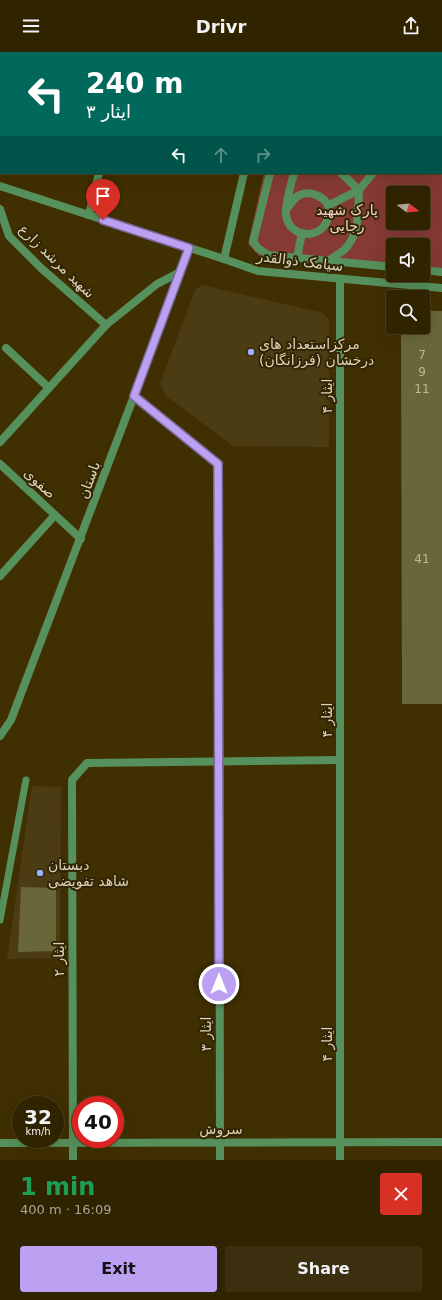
<!DOCTYPE html>
<meta charset="utf-8">
<style>
:root{--surface:#302300;--page:#3c2f0f;--text:#f1f3f6;--muted:#a8a499;--line:#4b4022;--accent:#bca0f2}
body{margin:0;font-family:"DejaVu Sans",Cairo,sans-serif;background:var(--page);color:var(--text);height:100vh;display:flex;flex-direction:column;font-size:15px;white-space:nowrap}
*{box-sizing:border-box;margin:0}
p{font-size:13px;color:var(--muted)}
.icon{flex:none;width:22px;height:22px;fill:none;stroke:currentColor;stroke-width:2;stroke-linecap:round;stroke-linejoin:round}
.map{position:relative;height:1108px;overflow:hidden}
.details{display:flex;flex-direction:column;background:var(--surface);flex:1}
.details>*{flex:none}
.banner{position:absolute;left:0px;top:0px;width:442px;height:122px;box-shadow:0 4px 16px #0002,0 0 0 1px var(--line);background:#00695c;color:#fff;overflow:hidden}
.needle{width:26px;rotate:106deg}
.buttons{position:absolute;left:386px;top:134px;display:grid;gap:8px}
.buttons a{display:grid;place-items:center;width:44px;height:44px;border-radius:4px;background:var(--surface);box-shadow:0 4px 16px #0002,0 0 0 1px var(--line);font-size:20px}
.speed{position:absolute;left:12px;top:1044px;display:flex;gap:8px;font-size:20px;font-weight:700;text-align:center}
.speed>*{display:grid;place-content:center;width:52px;height:52px;border-radius:50%;background:var(--surface);box-shadow:0 4px 16px #0002,0 0 0 1px var(--line);line-height:1}
.speed small{font-size:10px;font-weight:400}
.speed .limit{border:6px solid #d22;background:#fff;color:#111}
.pin{position:absolute;display:grid;place-items:center;width:34px;height:34px;color:#fff;margin:-41px -17px;border-radius:50% 50% 50% 0;rotate:-45deg;box-shadow:0 0 4px #0007}
.pin .icon{rotate:45deg}
.me{position:absolute;width:44px;margin:-22px;rotate:0deg;stroke-linejoin:round;filter:drop-shadow(0 0 3px #0008)}
.turn{display:flex;align-items:center;gap:14px;height:84px;padding:0 20px;font-size:18px}
.turn .icon{width:52px;height:52px;stroke-width:2.5}
.turn b{display:block;font-size:28px;line-height:34px}
.lanes{display:flex;align-items:center;height:38px;padding:0 20px;background:#0003;justify-content:center;gap:20px;direction:ltr}
.lanes .off{opacity:.35}
.round{display:grid;place-items:center;flex:none;width:42px;height:42px;border-radius:4px;background:var(--page)}
.summary{display:flex;align-items:center;justify-content:space-between;height:68px;padding:0 20px}
h1{font-size:24px;font-weight:700;line-height:30px;color:#1e9e55}
.cta{display:flex;gap:8px;margin-top:auto;padding:8px 20px}
.cta a{flex:1;height:46px;border-radius:4px;background:var(--accent);color:#111;font-size:16px;font-weight:700;line-height:46px;text-align:center}
.cta a+a{background:var(--page);color:var(--text)}
header{display:flex;justify-content:space-between;align-items:center;height:52px;padding:0 20px;background:var(--surface);font-size:18px;font-weight:700}
.map>svg:first-child{display:block}
.built{fill:#4c3c14}
.green{fill:#853a34;fill-rule:evenodd}
.building{fill:#69673a}
.lines{fill:none;stroke-linecap:round;stroke-linejoin:round}
.service{stroke:#56905c;stroke-width:7}
.pedestrian{stroke:#56905c;stroke-width:8}
.minor{stroke:#56905c;stroke-width:8}
.tertiary{stroke:#56905c;stroke-width:8}
.route-casing{stroke:#7a689d;stroke-width:10}
.route{stroke:#bca0f2;stroke-width:7}
.poi-dot{fill:#98b6fd;stroke:#332603;stroke-width:1.5}
.labels{text-anchor:middle;dominant-baseline:central;stroke-width:4;stroke-linejoin:round;paint-order:stroke}
.number-label{font-size:12px;fill:#bfb79b}
.park-label{font-size:14px;fill:#f4d2ce;stroke:#332603}
.street-label{font-size:14px;fill:#dcd2bb;stroke:#332603}
.poi-label{font-size:14px;fill:#dcd2bb;stroke:#332603;text-anchor:start}
</style>
<header><svg class="icon" aria-label="menu" viewBox="0 0 24 24"><path d="M4 6h16M4 12h16M4 18h16"/></svg>Drivr<svg class="icon" aria-label="share" viewBox="0 0 24 24"><path d="M12 15V3M7 8l5-5 5 5M5 13v7h14v-7"/></svg></header>
<div class="map">
<svg width="442" height="1108" viewBox="0 0 442 1108">
<rect width="100%" height="100%" fill="#402f00"/>
<g class="built">
<path d="M202 233 323 261 329 268V395L233 394 166 344 160 331 195 238Z"/>
<path d="M32 734 61 735 60 906 7 907Z"/>
</g>
<path class="green" d="M292 0H442V219L423 218V193H393V215L259 204 248 192 264 121H441V1H292ZM393 141H423V171H393Z"/>
<g class="building">
<path d="M423 259H442V652H402L401 275H423Z"/>
<path d="M21 835 56 836V899L18 900Z"/>
</g>
<g class="lines">
<path class="service" d="M0 868 26 728"/>
<g class="pedestrian">
<path d="M298 1V0"/>
<path d="M353 1V0"/>
<path d="M441 38 442 36"/>
<path d="M270 121 253 190 258 196 268 203 393 215"/>
<path d="M329 153 359 138 373 121"/>
<path d="M286 158C290 153 293 147 298 144 309 136 331 146 329 161 326 189 289 188 286 163 285 153 291 132 294 121"/>
<path d="M297 206 302 181"/>
<path d="M328 209C333 205 339 202 344 198 360 183 358 158 359 138L341 121"/>
<path d="M423 218 442 220"/>
</g>
<g class="minor">
<path d="M126 1V0"/>
<path d="M272 1V0"/>
<path d="M0 157 9 184 41 216 106 273"/>
<path d="M89 163 99 121"/>
<path d="M224 207 244 121"/>
<path d="M6 296 49 336"/>
<path d="M0 390 106 273 157 232 180 220"/>
<path d="M0 412 81 487"/>
<path d="M0 524 55 463"/>
<path d="M0 684 11 668 134 344"/>
<path d="M0 1091 442 1090"/>
<path d="M73 1108 72 728 87 711 340 708"/>
<path d="M340 1108V227"/>
</g>
<g class="tertiary">
<path d="M0 134 224 207 258 219 442 236"/>
<path d="M189 196 134 344 219 412 220 1108"/>
</g>
</g>
<g class="lines">
<g class="route-casing">
<path id="route" d="M103 168 189 196 134 344 218 412 219 932"/>
</g>
<use href="#route" class="route"/>
</g>
<g class="poi-dot">
<circle cx="251" cy="300" r="4"/>
<circle cx="40" cy="821" r="4"/>
</g>
<g class="labels">
<g class="number-label">
<text x="422" y="303">7</text>
<text x="422" y="320">9</text>
<text x="422" y="337">11</text>
<text x="422" y="507">41</text>
</g>
<g class="park-label">
<text x="347" y="158">پارک شهید<tspan x="347" dy="16">رجایی</tspan></text>
</g>
<g class="street-label">
<text transform="translate(57 209) rotate(44)">شهید مرشد زارع</text>
<text transform="translate(300 209) rotate(7)">سیامک ذوالقدر</text>
<text transform="translate(327 344) rotate(-90)">ایثار ۴</text>
<text transform="translate(89 428) rotate(-70)">باستان</text>
<text transform="translate(40 431) rotate(43)">صفوی</text>
<text transform="translate(327 668) rotate(-90)">ایثار ۴</text>
<text transform="translate(59 907) rotate(-90)">ایثار ۲</text>
<text transform="translate(206 982) rotate(-90)">ایثار ۳</text>
<text transform="translate(327 992) rotate(-90)">ایثار ۴</text>
<text x="221" y="1077">سروش</text>
</g>
<g class="poi-label">
<text x="259" y="292">مرکزاستعداد های<tspan x="259" dy="16">درخشان (فرزانگان)</tspan></text>
<text x="48" y="813">دبستان<tspan x="48" dy="16">شاهد تفویضی</tspan></text>
</g>
</g>
</svg>
<div class="buttons">
<a><svg class="needle" viewBox="-14 -14 28 28"><path d="M0-13l5 13h-10z" fill="#e53935"/><path d="M0 13l5-13h-10z" fill="#a8a499"/></svg></a>
<a><svg class="icon" aria-label="sound" viewBox="0 0 24 24"><path d="M4 9h4l5-4v14l-5-4H4zM17 9q2 3 0 6"/></svg></a>
<a><svg class="icon" aria-label="search" viewBox="0 0 24 24"><circle cx="10" cy="10" r="6"/><path d="M15 15l6 6"/></svg></a>
</div>
<div class="speed"><div>32<small>km/h</small></div><div class="limit">40</div></div>
<div class="pin" style="left:103px;top:168px;background:#d93025"><svg class="icon" aria-label="arrive" viewBox="0 0 24 24"><path d="M6 21V4h12l-3 4 3 4H6"/></svg></div>
<svg class="me" style="left:219px;top:932px" viewBox="-20 -20 40 40"><circle r="17" fill="#bca0f2" stroke="#fff" stroke-width="3"/><path d="M0-11L8 9 0 5-8 9z" fill="#fff"/></svg>
<div class="banner">
<div class="turn"><svg class="icon" aria-label="left" viewBox="0 0 24 24"><path d="M17 20v-9H6M10 6l-5 5 5 5"/></svg><div><b>240 m</b>ایثار ۳</div></div>
<div class="lanes"><svg class="icon" aria-label="left" viewBox="0 0 24 24"><path d="M17 20v-9H6M10 6l-5 5 5 5"/></svg><svg class="icon off" aria-label="ahead" viewBox="0 0 24 24"><path d="M12 20V5M6 11l6-6 6 6"/></svg><svg class="icon off" aria-label="right" viewBox="0 0 24 24"><path d="M7 20v-9h11M14 6l5 5-5 5"/></svg></div>
</div>
</div>
<section class="details">
<div class="summary"><div><h1>1 min</h1><p>400 m · 16:09</p></div><a class="round" style="background:#d93025;color:#fff"><svg class="icon" aria-label="close" viewBox="0 0 24 24"><path d="M6 6l12 12M18 6L6 18"/></svg></a></div>
<div class="cta"><a>Exit</a><a>Share</a></div>
</section>
